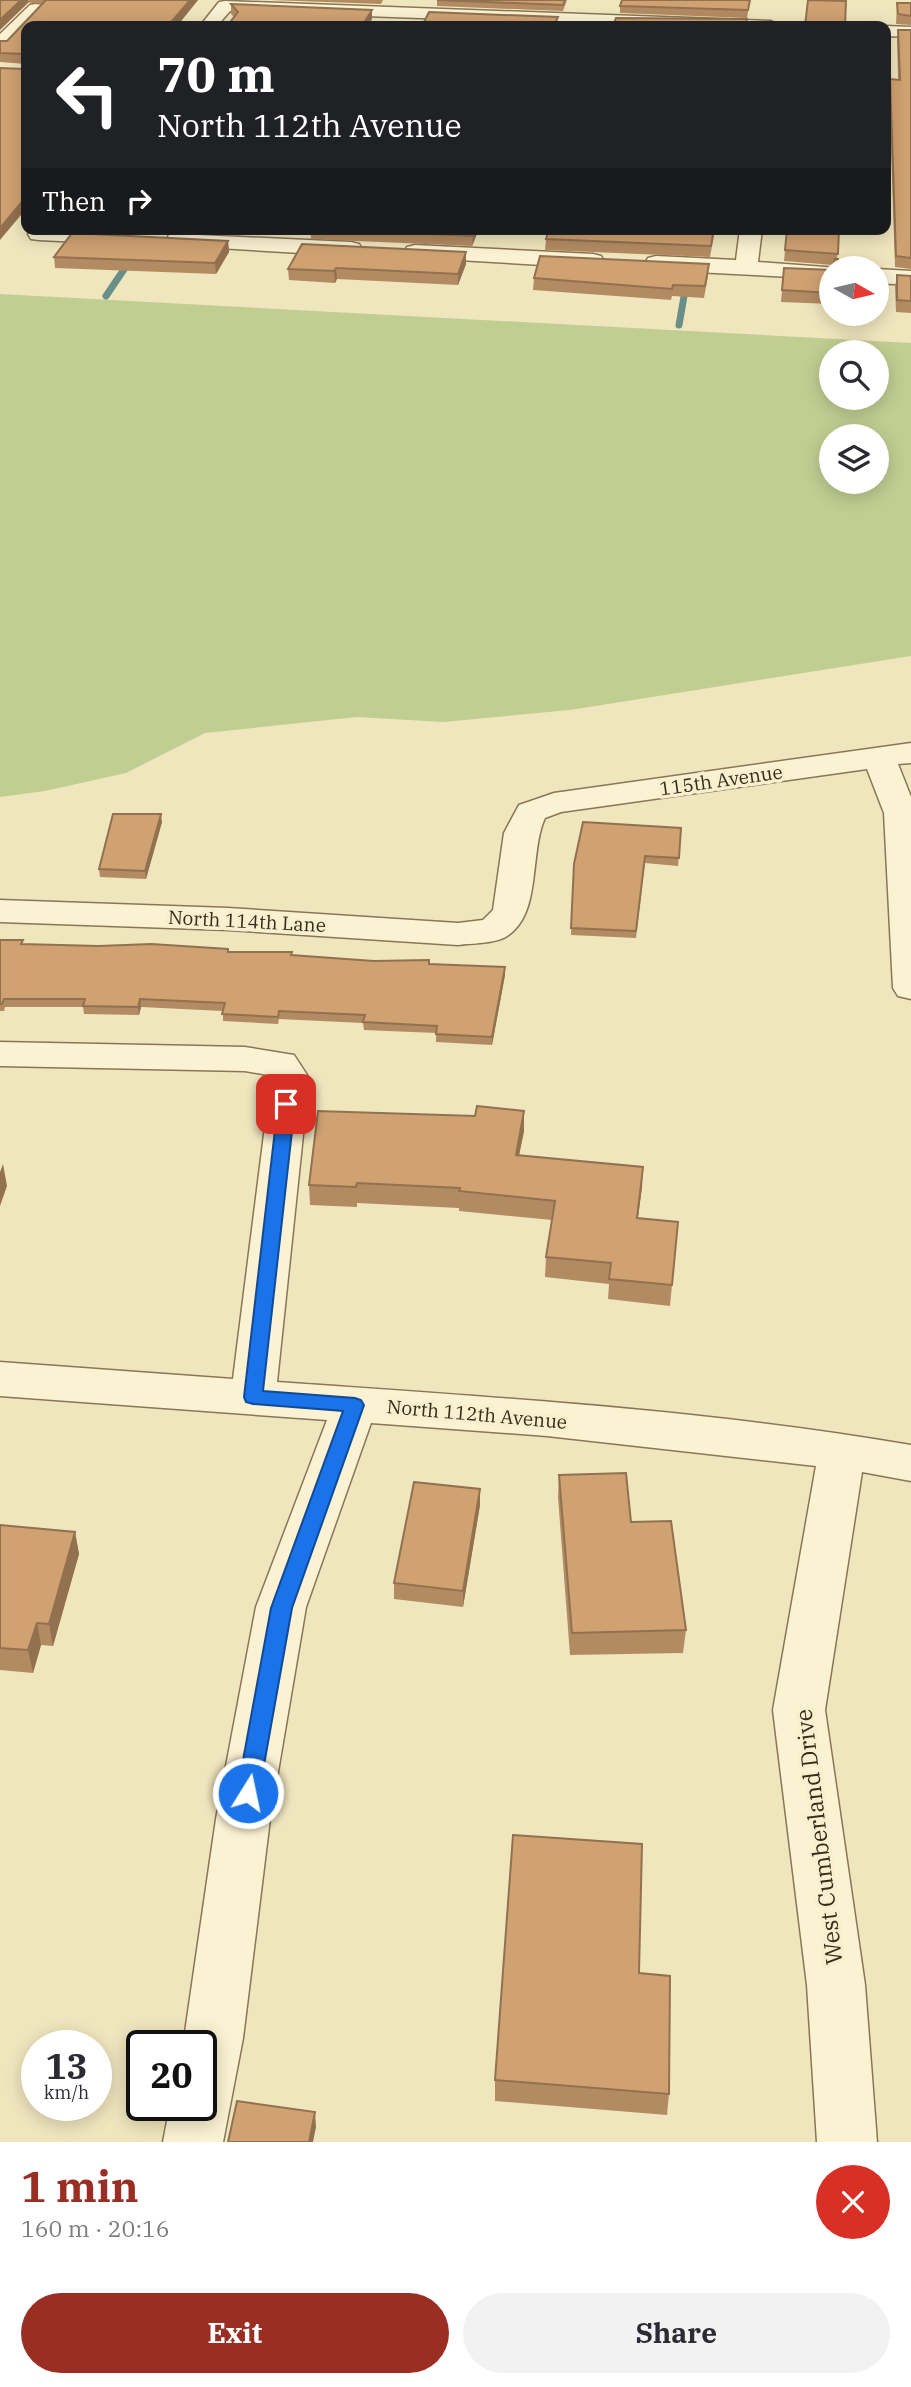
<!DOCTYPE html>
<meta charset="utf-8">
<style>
:root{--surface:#fff;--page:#f2f2f3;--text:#2b2b33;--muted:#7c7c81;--accent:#9b2e23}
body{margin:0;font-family:"IBM Plex Serif",serif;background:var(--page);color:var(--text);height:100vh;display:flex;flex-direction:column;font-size:26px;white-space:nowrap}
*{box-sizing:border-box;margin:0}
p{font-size:23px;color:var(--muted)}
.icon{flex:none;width:38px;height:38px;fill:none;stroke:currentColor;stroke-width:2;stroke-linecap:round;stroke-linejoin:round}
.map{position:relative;height:2142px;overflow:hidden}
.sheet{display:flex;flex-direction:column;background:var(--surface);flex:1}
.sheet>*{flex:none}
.top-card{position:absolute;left:21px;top:21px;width:870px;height:214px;border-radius:14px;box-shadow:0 4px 18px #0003;background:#202124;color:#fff;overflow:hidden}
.needle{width:46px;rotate:98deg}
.controls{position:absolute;left:819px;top:256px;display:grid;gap:14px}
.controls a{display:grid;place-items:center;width:70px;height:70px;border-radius:50%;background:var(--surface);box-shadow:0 4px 18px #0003;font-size:35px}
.speed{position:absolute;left:21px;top:2030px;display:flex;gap:14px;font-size:35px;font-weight:700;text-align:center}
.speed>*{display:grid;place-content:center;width:91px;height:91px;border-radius:50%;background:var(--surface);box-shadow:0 4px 18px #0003;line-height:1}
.speed small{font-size:18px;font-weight:400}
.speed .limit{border:4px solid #111;border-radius:10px;background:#fff;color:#111}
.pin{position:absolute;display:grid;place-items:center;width:60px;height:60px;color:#fff;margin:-30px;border-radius:14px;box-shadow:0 4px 10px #0006}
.me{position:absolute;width:77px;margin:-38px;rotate:10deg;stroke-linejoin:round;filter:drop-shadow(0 0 5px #0008)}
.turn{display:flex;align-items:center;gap:24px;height:147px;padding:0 21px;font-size:32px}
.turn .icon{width:91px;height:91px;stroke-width:2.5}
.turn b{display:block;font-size:49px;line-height:60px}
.then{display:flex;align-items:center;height:66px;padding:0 21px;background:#0003;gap:14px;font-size:26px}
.round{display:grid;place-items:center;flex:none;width:74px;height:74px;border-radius:37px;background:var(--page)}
.overview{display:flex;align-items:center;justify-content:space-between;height:119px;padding:0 21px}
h1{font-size:42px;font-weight:700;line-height:52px;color:var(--accent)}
.action{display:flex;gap:14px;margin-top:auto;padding:14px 21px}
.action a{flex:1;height:80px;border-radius:42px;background:var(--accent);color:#fff;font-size:28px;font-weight:700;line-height:80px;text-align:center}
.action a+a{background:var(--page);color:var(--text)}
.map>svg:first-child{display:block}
.green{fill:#c1ce92;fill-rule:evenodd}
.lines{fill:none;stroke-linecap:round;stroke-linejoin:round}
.stream{stroke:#698f89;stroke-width:7}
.minor-casing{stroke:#897656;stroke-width:3}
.minor{fill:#faf2d2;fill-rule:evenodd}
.wall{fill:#b38b62}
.shaded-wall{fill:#927150}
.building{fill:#d0a272;stroke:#927150;stroke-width:2}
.route{fill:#1a73e8;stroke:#114b97;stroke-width:2}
.labels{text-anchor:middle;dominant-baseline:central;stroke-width:7;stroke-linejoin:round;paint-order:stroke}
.street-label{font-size:19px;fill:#372c1b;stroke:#f7efce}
.near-street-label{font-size:23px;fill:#372c1b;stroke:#f7efce}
</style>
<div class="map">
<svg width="911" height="2142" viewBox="0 0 911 2142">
<rect width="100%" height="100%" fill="#f0e6be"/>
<path class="green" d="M0 294 911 343V656L570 710 443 722 357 717 205 733 126 773 45 791 0 797ZM831 352H877V397H831ZM831 436H877V481H831Z"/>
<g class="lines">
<g class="stream">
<path d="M106 296 129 262"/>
<path d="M679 325 686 285"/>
</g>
<g class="minor-casing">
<g id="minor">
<path d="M225 1 771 21 780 26H638L230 11 217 26H200L219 2Z"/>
<path d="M36 4 42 5 44 9 42 13 6 48 0 49V34L30 5Z"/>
<path d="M884 26H886L911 27V37L886 36Z"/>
<path d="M32 229 121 232 129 233 132 238 129 243 121 244 39 240 31 239 28 234Z"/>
<path d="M740 229H762L758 262 839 268H831V279L656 270 648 268 645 263 648 258 656 256 736 260Z"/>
<path d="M177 234 351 242 359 244 362 249 359 254 351 256 169 245 166 240 169 235Z"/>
<path d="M415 245 593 254 601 256 604 261 601 266 593 268 407 257 404 252 407 247Z"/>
<path d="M877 269 911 271V285L877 283Z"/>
<path d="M911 743V763L898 764 911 797V999L898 996 893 988 884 813 867 769 561 812 545 818C529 853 542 914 507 936 495 944 472 943 458 945L228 930 0 922V900L228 908 458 923 483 920 493 910 504 833 519 805 554 793Z"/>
<path d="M0 1042 245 1047 294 1055 309 1078 277 1382C488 1397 702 1409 911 1445V1481L862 1472 825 1710 865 1985 877 2142H817L807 1985 773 1710 816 1466 547 1436 371 1423 306 1607 270 1819 243 2038 223 2142H163L170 2105H201V2046H183L216 1819 256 1607 327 1420 0 1396V1362L233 1379 271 1079 268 1075 245 1071 0 1066Z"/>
</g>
</g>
<use href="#minor" class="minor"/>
</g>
<g class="wall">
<path d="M0 0H198L177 26H26V64L0 62V41H7L43 4Z"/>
<path d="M270 0H383L381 4Z"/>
<path d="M437 0H567L563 11 437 6Z"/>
<path d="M750 0 747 18 620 13V6Z"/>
<path d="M897 3H911V25L896 24Z"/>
<path d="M231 4 372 10V19L368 26H227L234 17 231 14Z"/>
<path d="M898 30H911V269L895 267 889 89 890 79 898 80 897 39Z"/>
<path d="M95 229H243L239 236Z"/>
<path d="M310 229H479L472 246 311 239Z"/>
<path d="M549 229H715L710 257 545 250 546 239Z"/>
<path d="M787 229H839L837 259 833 265 784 261Z"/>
<path d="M228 241 229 252 216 274 55 268 54 257Z"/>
<path d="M466 252V264L458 285 337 279 335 283 289 280 288 269Z"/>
<path d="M784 268 831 270V304L781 302Z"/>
<path d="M897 275 911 276V313L896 312 895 287Z"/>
<path d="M708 276 704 298 672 296 671 300 533 290 534 278Z"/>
<path d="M162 822 146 879 100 877 99 869Z"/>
<path d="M681 828 678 866 645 863 636 938 571 935 574 864Z"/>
<path d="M0 940 23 944 228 949 229 952 374 961 505 967V975L492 1045 436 1042V1033L364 1030 363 1023 279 1019 278 1024 223 1021V1011L141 1007 139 1015 84 1014 83 1007H5L4 1011H0Z"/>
<path d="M524 1131 519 1155 642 1187 638 1218 678 1222 670 1306 608 1299 609 1284 545 1277 546 1257 552 1220 459 1211V1208L357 1203V1207L310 1205 309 1185Z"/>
<path d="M559 1475 631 1522 686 1630 683 1653 570 1655 558 1497Z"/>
<path d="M480 1505 463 1607 394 1599V1583Z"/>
<path d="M0 1525 75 1532 79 1554 53 1646 41 1645 33 1673 0 1670Z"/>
<path d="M639 1973 669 2094 667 2115 495 2101V2080Z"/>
</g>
<g class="shaded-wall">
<path d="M21 0H28V3L0 30V20Z"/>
<path d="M190 0H198L177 26H168Z"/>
<path d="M372 10V19L368 26H362Z"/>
<path d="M26 197V209L0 240V228Z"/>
<path d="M475 229H479L472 246 473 236Z"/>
<path d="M228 241 229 252 216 274 215 263Z"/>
<path d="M466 252V264L458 285V274Z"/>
<path d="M336 268 337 279 335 283 334 271Z"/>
<path d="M161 814 162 822 146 879 145 871Z"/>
<path d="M505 967V975L492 1045V1037Z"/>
<path d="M140 999 141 1007 139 1015 138 1007Z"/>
<path d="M524 1111V1131L515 1175 516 1155Z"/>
<path d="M3 1164 7 1186 0 1206V1172Z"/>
<path d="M643 1167 642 1187 635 1238 637 1218Z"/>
<path d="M480 1489V1505L463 1607V1591Z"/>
<path d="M75 1532 79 1554 53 1646 49 1624Z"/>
<path d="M37 1623 41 1645 33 1673 28 1650Z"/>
<path d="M315 2112 316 2127 313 2142H309Z"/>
</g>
<g class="building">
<path d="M0 0H21L0 20Z"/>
<path d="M45 0H190L168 26H26V55L25 54 0 53V41H7L45 1Z"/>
<path d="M437 0H565L563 5Z"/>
<path d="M622 0H750L748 10 620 6Z"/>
<path d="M808 0 846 1 845 26H805Z"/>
<path d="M897 3H911V16L898 14Z"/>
<path d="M231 4 372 10 362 26H227L238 12Z"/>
<path d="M429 12 558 17 554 26H422Z"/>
<path d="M616 18 747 19 746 26H613Z"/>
<path d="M898 30H911V258L896 256 890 79 900 80Z"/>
<path d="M0 68 25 69 26 68V197L0 228Z"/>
<path d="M323 229H475L473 236Z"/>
<path d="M549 229H714L711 246 546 239Z"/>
<path d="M787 229H839L838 254 785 250Z"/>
<path d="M72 233 228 241 215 263 54 257Z"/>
<path d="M302 244 466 252 458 274 336 268 334 271 288 269Z"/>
<path d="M540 256 709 264 705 286 673 285 672 289 534 278Z"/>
<path d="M835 259H838L837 268H833Z"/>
<path d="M784 268 831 270V293L782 290Z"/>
<path d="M897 275 911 276V301L897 300Z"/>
<path d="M113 814H161L145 871 99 869Z"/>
<path d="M583 822 681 828 679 858 645 856 636 931 571 928 574 864Z"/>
<path d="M0 940H23L21 944 99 946 151 944 228 949V952H292L291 955 374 961 429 960V964L505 967 492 1037 436 1034 437 1026 363 1022 365 1015 279 1011 278 1017 222 1014 225 1003 140 999 138 1007 83 1006 85 999H4L2 1004H0Z"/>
<path d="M477 1106 524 1111 516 1155 643 1167 637 1218 678 1222 672 1285 609 1279 611 1263 546 1257 555 1201 459 1191 460 1188 357 1183 356 1187 309 1185 318 1111 475 1116Z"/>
<path d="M626 1473 631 1522 671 1521 686 1630 572 1633 559 1475Z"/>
<path d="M414 1482 480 1489 463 1591 394 1583Z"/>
<path d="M0 1525 75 1532 49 1624 37 1623 28 1650 0 1648Z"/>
<path d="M513 1835 642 1844 639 1973 670 1976 669 2094 495 2080Z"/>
<path d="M237 2101 315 2112 309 2142H228Z"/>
</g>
<path class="route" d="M286 1099 295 1104 263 1391 355 1398 361 1400 364 1405 292 1608 259 1793 256 1800 248 1803 240 1800 237 1793 271 1608 343 1411 253 1404 246 1402 244 1397 278 1104Z"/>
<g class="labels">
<g class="street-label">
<text transform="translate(721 780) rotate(-8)">115th Avenue</text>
<text transform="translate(247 921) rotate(3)">North 114th Lane</text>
<text transform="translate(477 1414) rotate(5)">North 112th Avenue</text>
</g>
<g class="near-street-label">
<text transform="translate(818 1837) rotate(-97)">West Cumberland Drive</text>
</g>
</g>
</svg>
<div class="controls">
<a><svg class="needle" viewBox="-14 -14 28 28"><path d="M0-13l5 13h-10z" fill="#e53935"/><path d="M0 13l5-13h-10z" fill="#7c7c81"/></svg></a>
<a><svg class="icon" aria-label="search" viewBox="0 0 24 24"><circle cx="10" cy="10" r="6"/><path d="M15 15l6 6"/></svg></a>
<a><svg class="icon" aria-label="layers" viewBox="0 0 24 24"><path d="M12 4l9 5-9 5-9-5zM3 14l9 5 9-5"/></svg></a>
</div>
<div class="speed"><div>13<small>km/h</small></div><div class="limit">20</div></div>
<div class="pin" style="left:286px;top:1104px;background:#d93025"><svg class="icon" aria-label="arrive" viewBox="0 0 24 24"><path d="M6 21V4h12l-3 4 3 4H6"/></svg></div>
<svg class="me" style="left:248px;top:1793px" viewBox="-20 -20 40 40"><circle r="17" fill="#1a73e8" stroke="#fff" stroke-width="3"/><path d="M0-11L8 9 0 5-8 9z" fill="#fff"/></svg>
<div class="top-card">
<div class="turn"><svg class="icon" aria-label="left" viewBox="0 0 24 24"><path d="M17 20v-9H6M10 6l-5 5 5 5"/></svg><div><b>70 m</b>North 112th Avenue</div></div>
<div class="then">Then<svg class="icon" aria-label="right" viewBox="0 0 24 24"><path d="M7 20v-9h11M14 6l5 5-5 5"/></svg></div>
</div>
</div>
<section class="sheet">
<div class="overview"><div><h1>1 min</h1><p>160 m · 20:16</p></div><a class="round" style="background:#d93025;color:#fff"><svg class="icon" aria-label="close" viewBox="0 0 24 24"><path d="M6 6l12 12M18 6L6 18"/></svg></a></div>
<div class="action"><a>Exit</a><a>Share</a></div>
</section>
